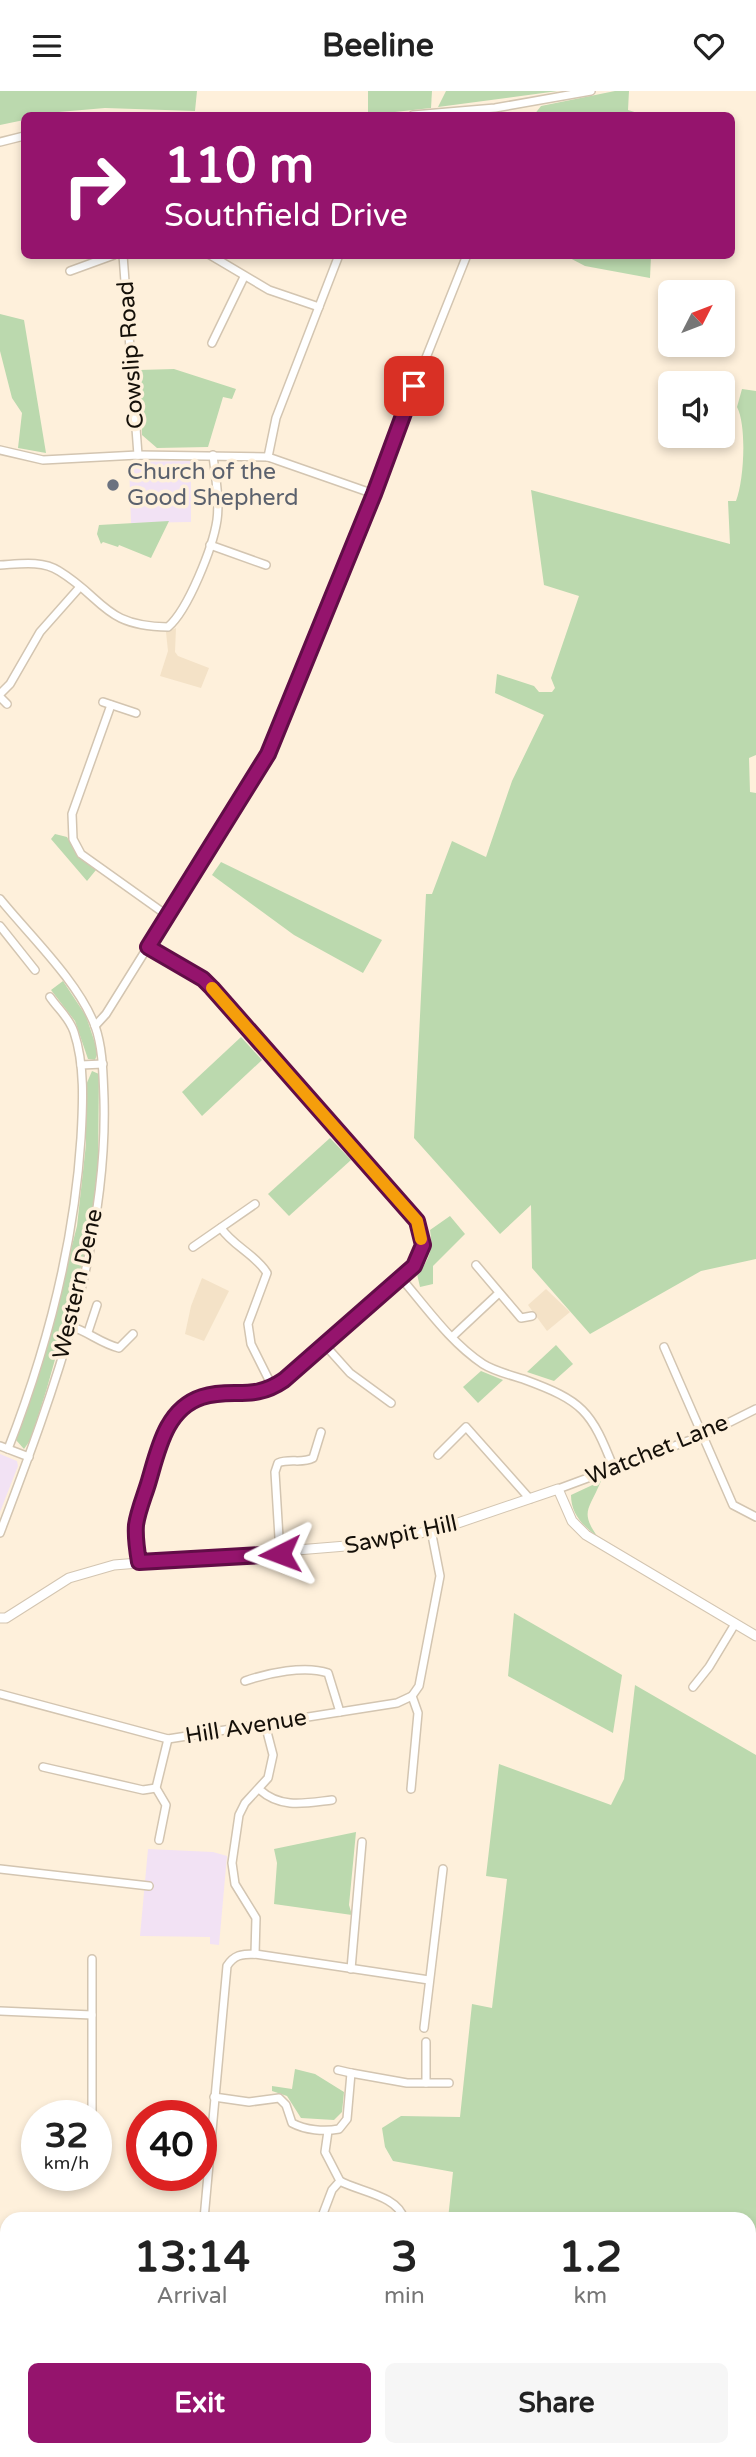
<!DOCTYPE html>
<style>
:root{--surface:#fff;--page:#f6f6f6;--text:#222;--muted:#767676;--accent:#95146d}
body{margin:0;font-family:"Varela Round",sans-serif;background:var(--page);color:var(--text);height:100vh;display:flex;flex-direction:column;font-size:26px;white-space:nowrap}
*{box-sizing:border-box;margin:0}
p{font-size:23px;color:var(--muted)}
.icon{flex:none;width:38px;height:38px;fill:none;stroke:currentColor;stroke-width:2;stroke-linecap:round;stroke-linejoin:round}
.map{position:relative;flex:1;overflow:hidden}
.panel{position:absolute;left:0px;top:2121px;width:756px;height:245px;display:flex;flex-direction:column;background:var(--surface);border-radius:21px 21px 0 0;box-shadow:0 4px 10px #0003}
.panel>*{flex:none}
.banner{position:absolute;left:21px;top:21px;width:714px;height:147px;border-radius:10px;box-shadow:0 4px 10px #0003;background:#95146d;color:#fff;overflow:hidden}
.needle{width:46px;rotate:48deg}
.buttons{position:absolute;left:658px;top:189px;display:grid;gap:14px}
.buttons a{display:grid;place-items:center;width:77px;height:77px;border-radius:10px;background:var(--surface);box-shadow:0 4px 10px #0003;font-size:35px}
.speed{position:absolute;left:21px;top:2009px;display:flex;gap:14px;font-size:35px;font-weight:700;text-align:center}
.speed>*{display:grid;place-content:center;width:91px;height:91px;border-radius:50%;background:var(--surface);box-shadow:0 4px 10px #0003;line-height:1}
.speed small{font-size:18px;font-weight:400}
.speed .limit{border:10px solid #d22;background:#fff;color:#111}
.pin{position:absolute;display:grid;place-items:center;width:60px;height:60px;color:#fff;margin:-30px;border-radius:14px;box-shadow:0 4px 10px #0006}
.me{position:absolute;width:77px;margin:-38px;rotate:267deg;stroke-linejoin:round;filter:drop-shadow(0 0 5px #0008)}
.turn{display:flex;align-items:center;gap:24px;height:147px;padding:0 28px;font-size:32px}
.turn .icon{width:91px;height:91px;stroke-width:2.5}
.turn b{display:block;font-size:49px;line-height:60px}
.eta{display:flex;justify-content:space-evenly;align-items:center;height:119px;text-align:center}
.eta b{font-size:42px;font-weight:700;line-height:49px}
.primary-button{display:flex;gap:14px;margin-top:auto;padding:14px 28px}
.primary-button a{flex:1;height:80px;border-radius:10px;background:var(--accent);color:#fff;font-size:28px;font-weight:700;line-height:80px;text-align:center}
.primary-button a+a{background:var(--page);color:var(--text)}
header{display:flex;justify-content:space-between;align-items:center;height:91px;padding:0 28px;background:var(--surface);font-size:32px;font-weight:700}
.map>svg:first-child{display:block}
.commercial{fill:#f2e2f4}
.built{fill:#f4e2c7}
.green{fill:#bbd9ae}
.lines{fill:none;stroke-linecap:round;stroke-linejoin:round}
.minor-casing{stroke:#d3c5b1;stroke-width:10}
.tertiary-casing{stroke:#d3c5b1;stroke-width:11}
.primary-casing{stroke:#d3c5b1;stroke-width:15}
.minor{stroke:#fff;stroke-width:7}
.tertiary{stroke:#fff;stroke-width:9}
.primary{stroke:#fff;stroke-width:12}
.route-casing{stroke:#610d47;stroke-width:18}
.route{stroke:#95146d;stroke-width:12}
.slow{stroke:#f59e0b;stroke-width:12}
.worship-dot{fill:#6b7280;stroke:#fef0db;stroke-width:2.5}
.labels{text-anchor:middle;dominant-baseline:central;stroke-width:7;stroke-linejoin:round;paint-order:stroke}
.street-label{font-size:23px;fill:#151009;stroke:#fef0db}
.worship-label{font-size:23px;fill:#5b616d;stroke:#fef0db;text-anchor:start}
</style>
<header><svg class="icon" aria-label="menu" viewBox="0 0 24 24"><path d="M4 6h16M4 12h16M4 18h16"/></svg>Beeline<svg class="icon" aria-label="heart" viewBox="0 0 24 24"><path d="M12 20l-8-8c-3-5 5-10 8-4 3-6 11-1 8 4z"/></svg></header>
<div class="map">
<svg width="756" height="2366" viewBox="0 0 756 2366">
<rect width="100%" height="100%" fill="#fef0db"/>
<g class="commercial">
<path d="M191 370V431L131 432 129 371Z"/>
<path d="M0 1363 17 1370 18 1375 0 1421Z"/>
<path d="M148 1758 213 1761 227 1765 219 1854 210 1853V1846L140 1845Z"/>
</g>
<g class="built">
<path d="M176 537 175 561 178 565 209 577 201 597 160 585 168 560 166 541Z"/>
<path d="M202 1187 229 1200 204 1250 185 1243 191 1215Z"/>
<path d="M546 1198 570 1221 547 1240 528 1214Z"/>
</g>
<g class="green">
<path d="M0 0H197L195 20 105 17 24 24V29L0 34Z"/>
<path d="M368 0H432L431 17 368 24Z"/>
<path d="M446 0H558L438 16Z"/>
<path d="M615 0H629L628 19 644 24H534L541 15Z"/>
<path d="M566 165H651L650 187 585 175Z"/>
<path d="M0 223 24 229 46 362 18 357 22 322 12 307 0 260Z"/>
<path d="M174 278 236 298 232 308 223 306 208 356 157 357 142 344 139 279Z"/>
<path d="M742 298 756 300V664L749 667 750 701 756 702V1168L701 1180 590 1243 532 1177 531 1114 500 1143 414 1047 426 803H432L452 750 486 766 512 690 544 624 495 602 497 583 534 595 539 601H552L555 597 551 587 579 505 544 494 531 399 730 453 728 410H736C744 390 747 335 737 316Z"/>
<path d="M169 430 151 467 119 454 118 456 103 451 101 453 97 443 99 434Z"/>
<path d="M55 743 67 746 74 758 96 779 87 790 51 748Z"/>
<path d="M221 771 382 849 363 882 294 844 212 784Z"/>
<path d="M63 890 86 925 98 961 95 969 88 968 75 930 51 899Z"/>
<path d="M241 946 262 969 202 1025 182 1001Z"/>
<path d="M92 980 99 983 98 1072 90 1144 47 1297 31 1348 24 1358 16 1349 47 1252 77 1135 86 1053V994Z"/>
<path d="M330 1047 351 1069 289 1125 268 1103Z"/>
<path d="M450 1125 465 1143 433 1175V1193L420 1196 417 1183C430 1170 433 1156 430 1139Z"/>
<path d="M556 1254 573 1273 554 1290 527 1281Z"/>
<path d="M481 1280 503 1289 478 1312 463 1296Z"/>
<path d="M601 1390C589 1419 580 1420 597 1445 583 1435 571 1423 571 1404Z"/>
<path d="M514 1522 622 1584 613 1642 508 1585Z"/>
<path d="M635 1594 756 1664V2221L749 2220V2128H448L453 2081 393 2070 385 2056 382 2037 401 2025 460 2026 472 1913 492 1917 507 1788 486 1785 499 1673 611 1714 624 1688Z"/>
<path d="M356 1741 349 1814 352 1824 274 1813 277 1772 274 1758Z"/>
<path d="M295 1978 315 1983 344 2001 342 2021 334 2029 301 2027 287 2005 272 2000V1995L292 1998Z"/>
<path d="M0 2192 7 2193V2359H405L424 2366H0Z"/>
</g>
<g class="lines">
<g class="minor-casing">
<g id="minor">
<path d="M413 24 495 17 591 0"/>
<path d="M0 51 24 45"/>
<path d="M123 164 138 364"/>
<path d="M210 164 269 199 319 216"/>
<path d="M70 180 114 164"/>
<path d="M212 252 244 186"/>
<path d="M0 359 43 369 138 364 268 366 374 403"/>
<path d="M268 366 276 327 339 164"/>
<path d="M210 454 266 474"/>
<path d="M0 474C19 473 42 469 59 480 105 508 103 535 168 536 188 519 213 456 217 429 220 408 215 384 213 364"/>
<path d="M0 603 10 593 40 541 79 497"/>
<path d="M0 606 7 613"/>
<path d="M103 611 136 622"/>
<path d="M111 614 72 723 73 748 81 763 168 825"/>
<path d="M0 808C30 845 78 890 95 935 103 957 103 984 104 1008 108 1158 52 1304 0 1442"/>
<path d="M0 835 35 879"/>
<path d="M148 856 203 888 212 897 417 1130C424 1158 423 1168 401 1187 426 1216 450 1251 483 1273 494 1280 510 1284 523 1288 583 1310 591 1319 614 1378"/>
<path d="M95 935 106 923 268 663 467 164"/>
<path d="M81 974 103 973"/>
<path d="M221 1137C233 1155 255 1163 267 1182L248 1233 251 1253 273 1297"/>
<path d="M193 1156 255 1113"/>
<path d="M476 1174 521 1227 532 1225"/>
<path d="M70 1235C89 1241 100 1252 119 1257L133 1243"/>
<path d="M88 1241 97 1214"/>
<path d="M452 1246 499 1202"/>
<path d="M324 1253 350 1282 391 1312"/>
<path d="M664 1256 733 1414 756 1426"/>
<path d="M0 1355 29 1366"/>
<path d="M8 1358C47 1258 74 1154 81 1047 83 1013 85 974 74 941 69 926 58 918 50 906"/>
<path d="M438 1364 466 1336 530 1408"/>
<path d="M558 1398 704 1344 756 1318"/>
<path d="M280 1463 275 1381 278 1372C290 1367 302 1373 313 1367L321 1341"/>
<path d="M139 1471 137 1431 164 1342 178 1320 201 1306 220 1303 251 1304 273 1297 401 1187"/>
<path d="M245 1590C268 1582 305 1574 328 1582L340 1621"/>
<path d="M693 1596 709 1576 735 1533"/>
<path d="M0 1603 168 1648 397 1612 412 1605"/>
<path d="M43 1676 143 1699 156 1697"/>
<path d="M411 1698 418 1622 412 1605 419 1595 440 1485 431 1439"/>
<path d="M260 1699C281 1718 306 1712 332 1709"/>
<path d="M159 1749 166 1714 156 1697 168 1648"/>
<path d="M0 1778 149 1795"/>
<path d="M255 1863 256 1827 235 1793 232 1772 239 1724 245 1712 268 1687 273 1664 265 1633"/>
<path d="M351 1878 362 1751"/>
<path d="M0 1920 92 1924"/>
<path d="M424 1937 443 1778"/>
<path d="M338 1979 351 1982"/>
<path d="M426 1992H449"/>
<path d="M214 2006 249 2011 279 2007 286 2014 292 2032C305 2039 324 2041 339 2038L347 2028 351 1982 407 1992H426V1951"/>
<path d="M92 2025V1868"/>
<path d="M328 2040 325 2061 340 2090C360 2101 397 2104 404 2128"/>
<path d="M204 2128 227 1875C234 1864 241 1863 255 1863L429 1889"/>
<path d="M321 2128 332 2099 340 2090"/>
</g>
</g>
<g class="tertiary-casing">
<path id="tertiary" d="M0 1527H6L69 1487 114 1474 383 1452 455 1433 558 1398 572 1430 586 1444 756 1545"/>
</g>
<g class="primary-casing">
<g id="primary">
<path d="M0 2179H7"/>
<path d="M443 2359 461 2366"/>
</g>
</g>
<use href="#minor" class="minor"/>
<use href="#tertiary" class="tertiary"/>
<use href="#primary" class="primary"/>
</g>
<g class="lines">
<g class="route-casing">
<path id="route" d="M280 1463 139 1471C137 1459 135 1446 136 1434 138 1420 144 1406 148 1393 158 1360 165 1318 202 1306 233 1296 252 1311 284 1289L414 1175 423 1154 417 1130 212 897 203 888 148 856 268 663 374 403 414 295"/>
</g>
<use href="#route" class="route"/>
<path class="slow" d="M212 897 417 1130 421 1148"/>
</g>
<circle class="worship-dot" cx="113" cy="394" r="7"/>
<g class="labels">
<g class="street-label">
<text transform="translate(131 264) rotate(-94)">Cowslip Road</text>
<text transform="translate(78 1193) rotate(-77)">Western Dene</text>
<text transform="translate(657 1359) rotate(-22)">Watchet Lane</text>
<text transform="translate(401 1444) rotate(-12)">Sawpit Hill</text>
<text transform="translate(246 1636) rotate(-9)">Hill Avenue</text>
</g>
<g class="worship-label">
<text x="127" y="381">Church of the<tspan x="127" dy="26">Good Shepherd</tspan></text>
</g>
</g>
</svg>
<div class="buttons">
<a><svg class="needle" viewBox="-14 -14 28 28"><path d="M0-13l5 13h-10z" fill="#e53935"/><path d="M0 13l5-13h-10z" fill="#767676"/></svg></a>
<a><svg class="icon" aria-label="sound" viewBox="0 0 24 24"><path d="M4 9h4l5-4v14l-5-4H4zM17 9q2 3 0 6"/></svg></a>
</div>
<div class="speed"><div>32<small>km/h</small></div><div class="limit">40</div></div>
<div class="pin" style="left:414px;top:295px;background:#d93025"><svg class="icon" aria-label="arrive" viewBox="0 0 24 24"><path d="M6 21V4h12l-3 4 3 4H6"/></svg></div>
<svg class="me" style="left:280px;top:1463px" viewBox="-20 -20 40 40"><path d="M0-17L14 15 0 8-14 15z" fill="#95146d" stroke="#fff" stroke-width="4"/></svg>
<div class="banner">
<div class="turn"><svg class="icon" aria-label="right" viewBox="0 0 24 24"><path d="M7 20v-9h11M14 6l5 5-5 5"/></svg><div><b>110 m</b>Southfield Drive</div></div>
</div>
<section class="panel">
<div class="eta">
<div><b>13:14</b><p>Arrival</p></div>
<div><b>3</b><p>min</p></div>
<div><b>1.2</b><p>km</p></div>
</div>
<div class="primary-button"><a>Exit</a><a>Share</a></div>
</section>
</div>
